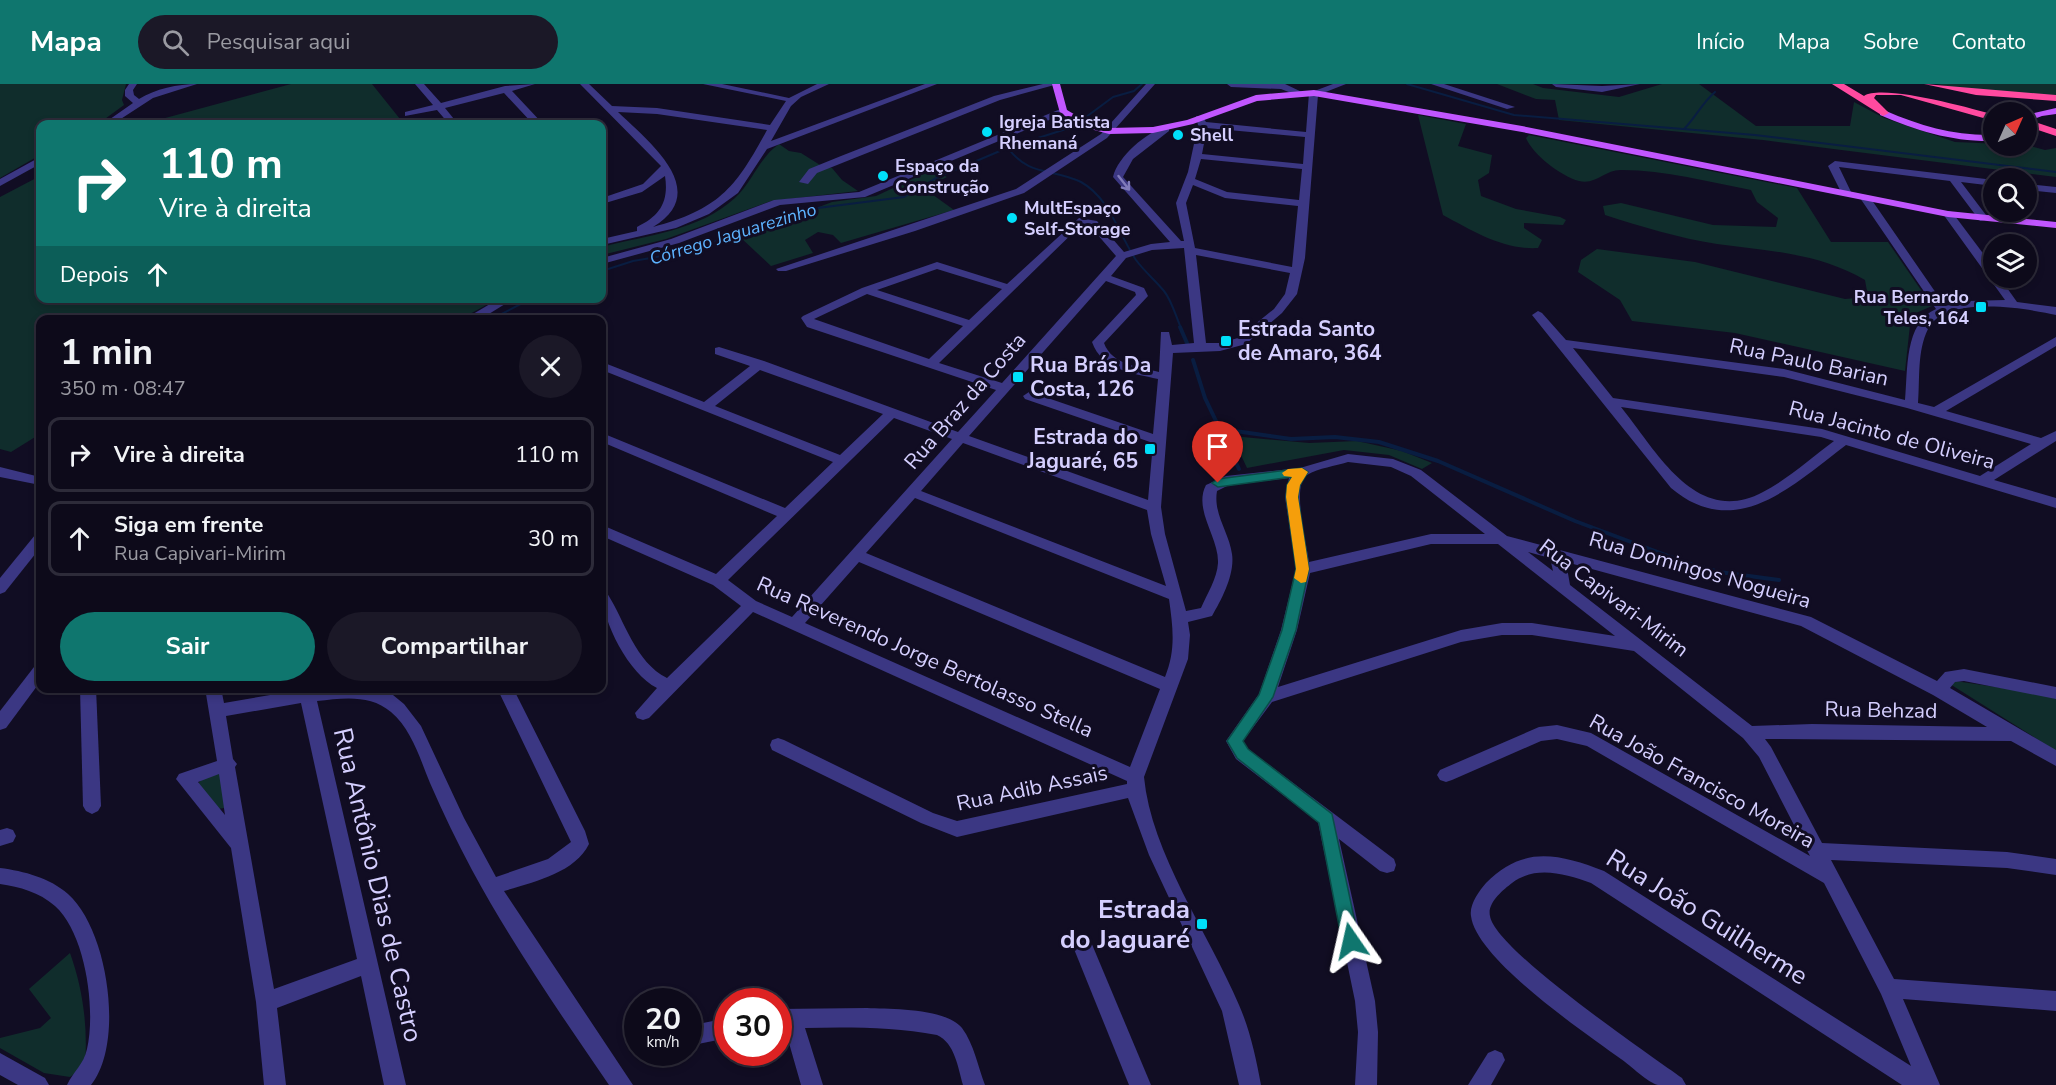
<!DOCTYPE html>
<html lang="pt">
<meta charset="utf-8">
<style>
:root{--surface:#0d0a1a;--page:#1b1827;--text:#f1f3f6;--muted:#9a9aa2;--line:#2d2b39;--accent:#0f766e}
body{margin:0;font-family:"Nunito Sans",sans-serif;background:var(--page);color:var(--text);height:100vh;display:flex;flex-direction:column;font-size:22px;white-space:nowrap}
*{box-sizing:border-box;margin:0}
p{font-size:20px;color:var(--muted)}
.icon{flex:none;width:33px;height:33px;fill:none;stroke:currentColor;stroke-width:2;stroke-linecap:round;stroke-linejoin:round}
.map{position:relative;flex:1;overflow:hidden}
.panel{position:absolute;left:36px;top:231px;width:570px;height:378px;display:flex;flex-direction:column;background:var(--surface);border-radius:12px;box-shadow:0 3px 9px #0003,0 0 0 2px var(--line)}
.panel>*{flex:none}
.hud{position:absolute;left:36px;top:36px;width:570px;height:183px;border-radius:12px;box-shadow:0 3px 9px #0003,0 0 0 2px var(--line);background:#0f766e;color:#fff;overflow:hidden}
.needle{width:39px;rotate:45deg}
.controls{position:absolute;left:1983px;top:18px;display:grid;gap:12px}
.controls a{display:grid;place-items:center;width:54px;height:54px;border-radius:50%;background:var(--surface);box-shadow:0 3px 9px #0003,0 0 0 2px var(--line);font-size:30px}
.speed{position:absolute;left:624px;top:904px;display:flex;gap:12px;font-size:30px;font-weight:700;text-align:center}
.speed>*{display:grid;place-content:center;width:78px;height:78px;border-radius:50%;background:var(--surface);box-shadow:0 3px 9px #0003,0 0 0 2px var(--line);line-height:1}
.speed small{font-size:15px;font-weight:400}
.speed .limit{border:9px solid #d22;background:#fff;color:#111}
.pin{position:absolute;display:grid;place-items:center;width:51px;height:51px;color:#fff;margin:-62px -26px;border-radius:50% 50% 50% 0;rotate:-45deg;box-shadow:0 0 6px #0007}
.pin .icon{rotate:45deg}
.me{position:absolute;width:66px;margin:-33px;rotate:349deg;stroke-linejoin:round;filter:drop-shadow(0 0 4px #0008)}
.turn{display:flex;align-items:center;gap:21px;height:126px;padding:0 24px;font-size:27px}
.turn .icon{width:78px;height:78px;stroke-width:2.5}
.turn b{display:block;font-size:42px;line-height:51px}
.then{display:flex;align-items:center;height:57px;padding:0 24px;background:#0003;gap:12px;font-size:22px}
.round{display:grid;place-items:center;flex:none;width:63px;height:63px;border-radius:32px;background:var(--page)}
.head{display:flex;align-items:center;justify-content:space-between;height:102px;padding:0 24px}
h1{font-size:36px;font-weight:700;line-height:45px}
.primary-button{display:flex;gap:12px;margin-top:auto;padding:12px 24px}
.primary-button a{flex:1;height:69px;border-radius:36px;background:var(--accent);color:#fff;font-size:24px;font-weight:700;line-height:69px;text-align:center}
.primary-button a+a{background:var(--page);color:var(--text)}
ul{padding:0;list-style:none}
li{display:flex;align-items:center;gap:18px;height:75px;margin:0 12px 9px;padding:0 12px;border:3px solid var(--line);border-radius:12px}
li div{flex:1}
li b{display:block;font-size:22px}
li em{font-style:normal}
header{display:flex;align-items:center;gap:36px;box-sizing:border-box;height:84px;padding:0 30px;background:var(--accent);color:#fff}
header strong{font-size:28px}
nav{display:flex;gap:33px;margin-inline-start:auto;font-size:21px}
.search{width:420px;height:54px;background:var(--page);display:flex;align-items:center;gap:15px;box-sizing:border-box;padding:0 21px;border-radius:33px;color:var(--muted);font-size:22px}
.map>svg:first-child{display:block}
.green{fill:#102d2c}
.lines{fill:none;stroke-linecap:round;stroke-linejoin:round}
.stream-far1{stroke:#091d41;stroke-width:2}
.stream{stroke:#091d41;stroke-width:4}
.minor{fill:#3b3783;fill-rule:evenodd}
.major{fill:#c156ff;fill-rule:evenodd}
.highway{fill:#ff4aa0;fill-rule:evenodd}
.oneway{stroke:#807bbb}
.route{fill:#0f766e;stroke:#0a4d48;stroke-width:1.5}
.slow{fill:#f59e0b}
.poi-dot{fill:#00e0fa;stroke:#110d23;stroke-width:2}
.labels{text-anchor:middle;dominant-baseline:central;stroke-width:6;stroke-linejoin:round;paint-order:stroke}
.far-poi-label{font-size:18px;font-weight:bold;fill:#d5cfff;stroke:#110d23;text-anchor:start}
.far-water-label{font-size:18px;font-style:italic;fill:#5db3ff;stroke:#110d23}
.poi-label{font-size:21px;font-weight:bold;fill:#d5cfff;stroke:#110d23;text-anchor:start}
.street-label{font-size:21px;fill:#d5cfff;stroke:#110d23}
.near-street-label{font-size:26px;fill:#d5cfff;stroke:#110d23}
.near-poi-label{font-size:26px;font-weight:bold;fill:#d5cfff;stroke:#110d23;text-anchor:end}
</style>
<header>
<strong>Mapa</strong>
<div class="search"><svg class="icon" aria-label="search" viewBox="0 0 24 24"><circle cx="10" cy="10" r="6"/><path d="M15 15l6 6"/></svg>Pesquisar aqui</div>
<nav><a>Início</a><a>Mapa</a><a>Sobre</a><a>Contato</a></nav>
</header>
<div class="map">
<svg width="2056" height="1001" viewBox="0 0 2056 1001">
<rect width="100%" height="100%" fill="#110d23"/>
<g class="green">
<path d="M0 0H126L122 16 124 21 98 40H40V71L0 94Z"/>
<path d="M291 0H372L404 40H143Z"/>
<path d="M1497 0H1533L1543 4 1619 13 1662 0H1699L1756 42H1850L1854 18 1884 34 1955 58 2027 61 2045 66 2056 64V93L1763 56 1559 36 1555 16 1536 15Z"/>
<path d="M1937 0H2056V13L1960 5Z"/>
<path d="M1418 31 1466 40 1458 62 1492 71 1489 89 1478 96 1481 112 1516 125 1560 133 1566 136 1563 141 1524 139V144L1542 156 1538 164C1503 166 1473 147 1443 131Z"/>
<path d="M1529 51 1797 104 1831 158H1888L1932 222 1916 229 1910 241 1905 287 1735 249 1632 237 1620 216 1578 188 1581 176 1597 165 1695 178 1845 215 1868 213 1865 196C1819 169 1769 167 1717 160 1679 154 1642 143 1605 131L1603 122 1621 119 1713 141 1776 143 1778 134 1757 118 1751 106C1709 98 1665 86 1622 86 1605 85 1597 101 1579 97 1561 92 1533 71 1526 54Z"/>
<path d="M779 60 789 67 801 69 820 81 832 84 842 96 858 107 771 117 666 155 602 171V163C647 151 699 147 735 114 753 97 759 74 779 60Z"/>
<path d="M932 86 947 93 929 102V108L954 126 841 159 833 151 818 148 805 156 813 169 771 182 740 153 832 118 876 112Z"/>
<path d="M40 92V214L497 215 459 236H40V350L11 368 0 365V113Z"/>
<path d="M1232 352 1309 359 1357 357 1402 367 1432 379 1422 385 1389 371 1344 366 1247 384Z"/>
<path d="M1942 595 2056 612V667Z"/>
<path d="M224 685V724L218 725 197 701 202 695Z"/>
<path d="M70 869C83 905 88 943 85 982L70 993 44 989 0 964V954L40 944 51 934 29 905Z"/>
</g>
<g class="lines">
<g class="stream-far1">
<path d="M1407 0 1514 31 1755 51 2056 88"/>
<path d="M1086 33 1113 13 1134 7 1142 0"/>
<path d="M1684 45C1696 33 1702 19 1715 8"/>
<path d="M1008 64C1029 93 1053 84 1081 98 1110 114 1119 151 1136 176 1144 187 1155 196 1164 207 1172 217 1176 233 1181 244"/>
<path d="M602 187 633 177 686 168 802 126 904 113 936 94 1007 64 1066 45"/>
<path d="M490 236 532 214"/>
</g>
<g class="stream">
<path d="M1180 243 1187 259"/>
<path d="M1193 276 1205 314 1239 385"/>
<path d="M1223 349 1235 347 1291 355 1335 353 1379 358 1438 377 1575 437 1687 479 1719 488 1779 496"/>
</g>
<g class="minor">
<path d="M129 0H137L133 6 134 11 139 15C155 5 178 0 197 0L153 14 113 40H103L133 19 125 12V6Z"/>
<path d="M415 0H424L441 19 505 2 535 0 512 7 543 40H533L504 9 445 24 458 40H449L437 26 405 32V28L433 21Z"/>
<path d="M580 0H589L612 22 657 24 770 41 786 17 703 0H722L789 14 817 0H829L801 13 791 22 771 57 925 0H937L767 65 738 109 709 130 676 144 602 161V155L637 147V143C660 132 669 118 665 92L642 108 602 120V114L643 100 661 82ZM618 28 657 30 767 46C736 103 720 125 653 143 713 107 648 57 618 28Z"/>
<path d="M1043 0H1058L1000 16 817 89 808 100 799 98 809 85 841 72 994 12Z"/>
<path d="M1146 0H1155L1107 54 1024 109 915 147 786 187H778L776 185 1016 105 1101 50Z"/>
<path d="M1227 0H1285L1304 9 1299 12 1281 5 1231 3Z"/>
<path d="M1333 0H1346L1318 11 1305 174 1297 210 1282 229 1246 260 1220 267 1173 269 1161 423 1165 450 1186 527 1201 524C1207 510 1217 495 1218 479 1219 453 1193 426 1206 401L1226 392 1300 384 1348 370 1393 375 1421 386 1507 452 1811 533 1937 597 1945 588 1964 585 2056 603V615L1964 597 1955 598 1950 604 2056 666V682L2011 657 1765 655 1771 663 1822 759 2007 768 2056 775V791L2007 784 1831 776 1894 895 2056 907V927L1903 915 1940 1001H1902L1591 799C1565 790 1536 781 1512 799 1503 806 1487 819 1490 832 1495 866 1649 970 1682 994L1686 1001C1677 1001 1666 1001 1658 1001 1648 999 1630 981 1621 975 1585 949 1476 875 1471 832 1469 821 1479 807 1486 799 1523 761 1559 770 1604 787L1911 982 1881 910 1824 799 1587 662 1557 655 1541 657 1452 696 1446 698 1440 696 1437 691 1440 686 1539 643 1557 641 1591 649 1810 772 1759 673 1743 654 1634 567 1532 551H1502L1461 558 1272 618 1243 657 1248 665 1394 775 1396 781 1394 787 1387 789 1380 787 1339 755 1375 917 1378 948 1377 1001H1355L1358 948 1355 917 1318 738 1236 675 1226 657 1259 610 1281 546 1296 485 1285 413 1289 394 1229 401 1217 407C1213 430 1229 448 1232 470 1235 490 1222 515 1212 532L1188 538 1190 551 1188 575 1144 693C1151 769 1209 850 1239 921 1250 946 1256 974 1261 1001H1239L1222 927 1149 771 1128 714 957 753 921 739 772 666 770 661 772 656 778 654 784 656 933 729 957 737 1127 700V697L753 528 649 634 643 636 637 634 635 629 657 604C629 590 602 538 602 508L607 509C625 537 635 578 667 594L741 522 713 501 602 452V441L716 490 777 432 602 358V349L785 424 833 378 602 286V278L704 318 750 282 715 270V264L719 263 764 277 958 348 996 306 807 243 801 234 803 232 862 204 937 178 1007 200 1079 134 1097 137 1124 168 1151 160 1170 158 1113 93C1118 72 1146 49 1166 42L1169 43V47L1133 75 1123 93 1181 157H1184L1176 119 1188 88 1198 41 1196 32H1202L1206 38 1306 48 1309 9ZM1207 44 1305 53 1303 80 1202 70ZM1201 75 1302 85 1299 116 1227 108 1195 95ZM1193 101 1225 114 1298 122 1292 183 1195 164 1186 119ZM1081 141 1090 142 1116 172 1002 299 939 279ZM1184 164 1194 259 1172 261 1169 248H1161L1159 288C1139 283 1112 281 1104 259L1148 212 1144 204 1111 192 1126 174 1152 166ZM1196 171 1290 189 1285 210 1274 225 1238 254 1220 259H1206ZM937 185 1002 205 969 236 877 206ZM1106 197 1135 208 1136 211 1092 258C1102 286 1132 289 1158 295L1153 350 1033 309 1029 308 1023 312 1025 315 1153 359 1148 416 969 352ZM867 210 963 242 929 275 814 235ZM760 286 883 330 840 371 715 322ZM894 334 952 355 792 533 756 517 728 496ZM963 359 1147 426 1151 450 1166 502 921 407ZM1348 378 1391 383 1411 392 1485 450H1431L1309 478C1307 461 1291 401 1307 391 1319 384 1335 382 1348 378ZM915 414 1169 515C1173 544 1176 566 1165 593L866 469ZM1431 460H1498L1615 552 1532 539H1502L1461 546 1278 603 1297 546 1310 489ZM1528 468 1550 474 1553 487ZM859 478 1160 605 1130 683 805 539ZM1566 478 1801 542 1933 611 1987 643 1812 640 1752 642 1570 501Z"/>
<path d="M1431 0H1444L1515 23 1507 25Z"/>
<path d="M1552 0 1602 2 1640 0 1602 8 1556 3Z"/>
<path d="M1063 24 1068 27 1066 29 865 113 780 121 679 159 602 180V174L671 155 774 116 859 108Z"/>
<path d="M40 73V80L0 102V95Z"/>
<path d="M1835 77 1994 96V102L1961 98 1989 135 1980 137 1950 97 1839 83 1852 110 1843 112 1828 82Z"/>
<path d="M2026 100 2056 103V109L2026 106Z"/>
<path d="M1865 111 1869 112 1945 222 1968 217 2005 216 1943 130 1948 127 1952 128 1994 184V194H2000L2017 218 2056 223V231C2026 224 1945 211 1928 245 1917 267 1920 295 1918 319L1934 323 2056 253V262L1946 327 2041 354 2056 347V357L1994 396 2056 414V424L1846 361C1794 400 1736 459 1671 404L1532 231 1538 227 1542 229 1566 256 1784 285 1905 316C1908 286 1904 239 1936 225L1860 114ZM1573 264 1784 293 1907 324 2031 360 1980 392 1822 345 1613 314ZM1621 323 1821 353 1834 357C1811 374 1788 395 1763 408 1696 444 1656 366 1621 323Z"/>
<path d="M500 214H515L479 236H463Z"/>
<path d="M0 383 40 393V401L0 393Z"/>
<path d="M40 450V464L5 508 0 510V494L35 451Z"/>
<path d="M40 581V598L6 644 0 646V627L34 583Z"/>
<path d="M80 604H96L101 722 98 727 92 730 86 727 83 722Z"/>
<path d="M205 604H221L224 619 311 604H377L393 611 404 620 421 642 464 734 496 793 548 775 571 758 497 604H513L585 747 589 760C575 789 533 798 504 807L633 1001H609C561 931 512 860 472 786 457 758 443 729 430 699 420 675 412 646 391 628 370 610 343 614 317 617L406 1001H384L361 892 277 924 286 1001H264L256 918 231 764 176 695 179 690 217 677ZM301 619 357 875 274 905 235 683 237 680 233 675 226 632ZM219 690 225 731 198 698Z"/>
<path d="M7 744 13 746 16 752 13 758 0 762V746Z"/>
<path d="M0 784C24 787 50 794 68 810 108 845 125 959 91 1001H67C73 988 84 980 87 965 96 926 86 850 55 822 39 808 20 803 0 800Z"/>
<path d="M1084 856 1091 858 1151 1001H1129L1074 865 1077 858Z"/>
<path d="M867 924C891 925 945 924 962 944 974 960 978 983 985 1001H963C958 984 955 959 937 951 894 943 849 943 805 944L823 1001H801L785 945H778V925Z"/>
<path d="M728 934V954L688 962V942Z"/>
<path d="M1495 966 1502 969 1505 976 1491 1001H1468L1488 969Z"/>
<path d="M0 969 45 994 49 1001H18L0 991Z"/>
</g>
<g class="major">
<path d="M1052 0H1060L1067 26 1089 39 1109 44 1153 43 1187 36 1256 11 1314 6 1522 42 1948 127 2056 138V144L1948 133 1522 48 1314 12 1257 17 1193 40 1153 49 1109 50 1083 43 1060 29Z"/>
<path d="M2056 24V30L2042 32 2026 38V31Z"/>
<path d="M1880 27H1886C1921 42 1955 52 1994 51V57C1953 58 1917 47 1880 31Z"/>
</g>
<g class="highway">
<path d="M1832 0H1844L1864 12C1882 0 1967 23 1994 31V37L1901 11H1876L1874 14 1889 29 1883 32Z"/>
<path d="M1924 0 2056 11V17L1976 11Z"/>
<path d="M2026 35 2056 45V52L2026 42Z"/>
</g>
</g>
<defs><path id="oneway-shaft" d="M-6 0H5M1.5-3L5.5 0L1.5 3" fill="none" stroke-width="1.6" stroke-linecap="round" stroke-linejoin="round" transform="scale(1.5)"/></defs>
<use class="oneway" href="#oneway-shaft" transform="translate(1124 99) rotate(52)"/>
<path class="route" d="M1302 384 1308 388 1300 401 1298 413 1309 485 1296 546 1273 613 1243 657 1248 665 1332 730 1359 857 1357 863 1351 865 1344 863 1342 857 1319 739 1237 674 1227 657 1259 611 1282 546 1296 485 1286 413 1287 401 1292 393 1218 403 1212 399 1218 395Z"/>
<path class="slow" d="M1302 384 1308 388 1300 401 1298 413 1309 485 1306 498 1301 499 1294 494 1296 485 1286 413 1287 401 1292 393 1284 392 1282 389 1288 385Z"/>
<g class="poi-dot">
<circle cx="987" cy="48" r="6"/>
<circle cx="1178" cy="51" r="6"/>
<circle cx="883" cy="92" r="6"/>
<circle cx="1012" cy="134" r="6"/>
<rect x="1975" y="217" width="12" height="12" rx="3"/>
<rect x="1220" y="251" width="12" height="12" rx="3"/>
<rect x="1012" y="287" width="12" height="12" rx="3"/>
<rect x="1144" y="359" width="12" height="12" rx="3"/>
<rect x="1196" y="834" width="12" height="12" rx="3"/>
</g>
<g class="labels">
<g class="far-poi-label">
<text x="999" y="38">Igreja Batista<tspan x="999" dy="21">Rhemaná</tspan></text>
<text x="1190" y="51">Shell</text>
<text x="895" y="82">Espaço da<tspan x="895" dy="21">Construção</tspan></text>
<text x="1024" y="124">MultEspaço<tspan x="1024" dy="21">Self-Storage</tspan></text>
<text x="1969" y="213" text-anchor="end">Rua Bernardo<tspan x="1969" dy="21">Teles, 164</tspan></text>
</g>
<g class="far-water-label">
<text transform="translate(733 150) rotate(-17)">Córrego Jaguarezinho</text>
</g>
<g class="poi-label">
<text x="1238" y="245">Estrada Santo<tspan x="1238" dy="24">de Amaro, 364</tspan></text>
<text x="1030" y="281">Rua Brás Da<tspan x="1030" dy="24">Costa, 126</tspan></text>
<text x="1138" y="353" text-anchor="end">Estrada do<tspan x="1138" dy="24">Jaguaré, 65</tspan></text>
</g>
<g class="street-label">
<text transform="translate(1809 278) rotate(12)">Rua Paulo Barian</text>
<text transform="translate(965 317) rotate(-49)">Rua Braz da Costa</text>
<text transform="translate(1892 351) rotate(15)">Rua Jacinto de Oliveira</text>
<text transform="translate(1700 486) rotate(16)">Rua Domingos Nogueira</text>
<text transform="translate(1614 514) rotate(37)">Rua Capivari-Mirim</text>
<text transform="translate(925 573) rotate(24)">Rua Reverendo Jorge Bertolasso Stella</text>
<text transform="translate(1881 626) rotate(1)">Rua Behzad</text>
<text transform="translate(1702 697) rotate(29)">Rua João Francisco Moreira</text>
<text transform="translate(1032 704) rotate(-12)">Rua Adib Assais</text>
</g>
<g class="near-street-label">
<text transform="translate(378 801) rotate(77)">Rua Antônio Dias de Castro</text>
<text transform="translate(1707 833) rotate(32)">Rua João Guilherme</text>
</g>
<g class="near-poi-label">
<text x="1190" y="825">Estrada<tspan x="1190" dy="30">do Jaguaré</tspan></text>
</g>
</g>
</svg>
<div class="controls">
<a><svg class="needle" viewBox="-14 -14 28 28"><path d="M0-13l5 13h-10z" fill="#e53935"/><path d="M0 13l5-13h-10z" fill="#9a9aa2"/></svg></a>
<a><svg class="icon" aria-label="search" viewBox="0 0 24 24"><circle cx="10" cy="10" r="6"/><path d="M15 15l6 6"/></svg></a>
<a><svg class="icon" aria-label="layers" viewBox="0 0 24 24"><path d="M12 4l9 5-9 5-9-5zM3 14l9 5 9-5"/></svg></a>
</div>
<div class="speed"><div>20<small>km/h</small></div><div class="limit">30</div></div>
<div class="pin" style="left:1218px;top:399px;background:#d93025"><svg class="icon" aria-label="arrive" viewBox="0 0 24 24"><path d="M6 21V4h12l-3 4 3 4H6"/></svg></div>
<svg class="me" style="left:1351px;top:857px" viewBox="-20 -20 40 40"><path d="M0-17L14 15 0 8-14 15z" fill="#0f766e" stroke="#fff" stroke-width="4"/></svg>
<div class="hud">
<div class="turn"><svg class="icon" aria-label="right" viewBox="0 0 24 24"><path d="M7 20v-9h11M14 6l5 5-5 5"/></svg><div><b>110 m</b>Vire à direita</div></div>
<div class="then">Depois<svg class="icon" aria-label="ahead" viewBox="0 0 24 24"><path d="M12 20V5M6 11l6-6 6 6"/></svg></div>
</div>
<section class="panel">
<div class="head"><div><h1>1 min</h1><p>350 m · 08:47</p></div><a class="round"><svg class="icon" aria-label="close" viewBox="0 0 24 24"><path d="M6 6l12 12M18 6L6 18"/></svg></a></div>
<ul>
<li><svg class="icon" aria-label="right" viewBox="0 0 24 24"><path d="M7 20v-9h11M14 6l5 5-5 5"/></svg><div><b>Vire à direita</b></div><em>110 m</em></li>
<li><svg class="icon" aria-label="ahead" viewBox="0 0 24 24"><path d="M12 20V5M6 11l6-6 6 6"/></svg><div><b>Siga em frente</b><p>Rua Capivari-Mirim</p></div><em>30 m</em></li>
</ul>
<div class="primary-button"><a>Sair</a><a>Compartilhar</a></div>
</section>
</div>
